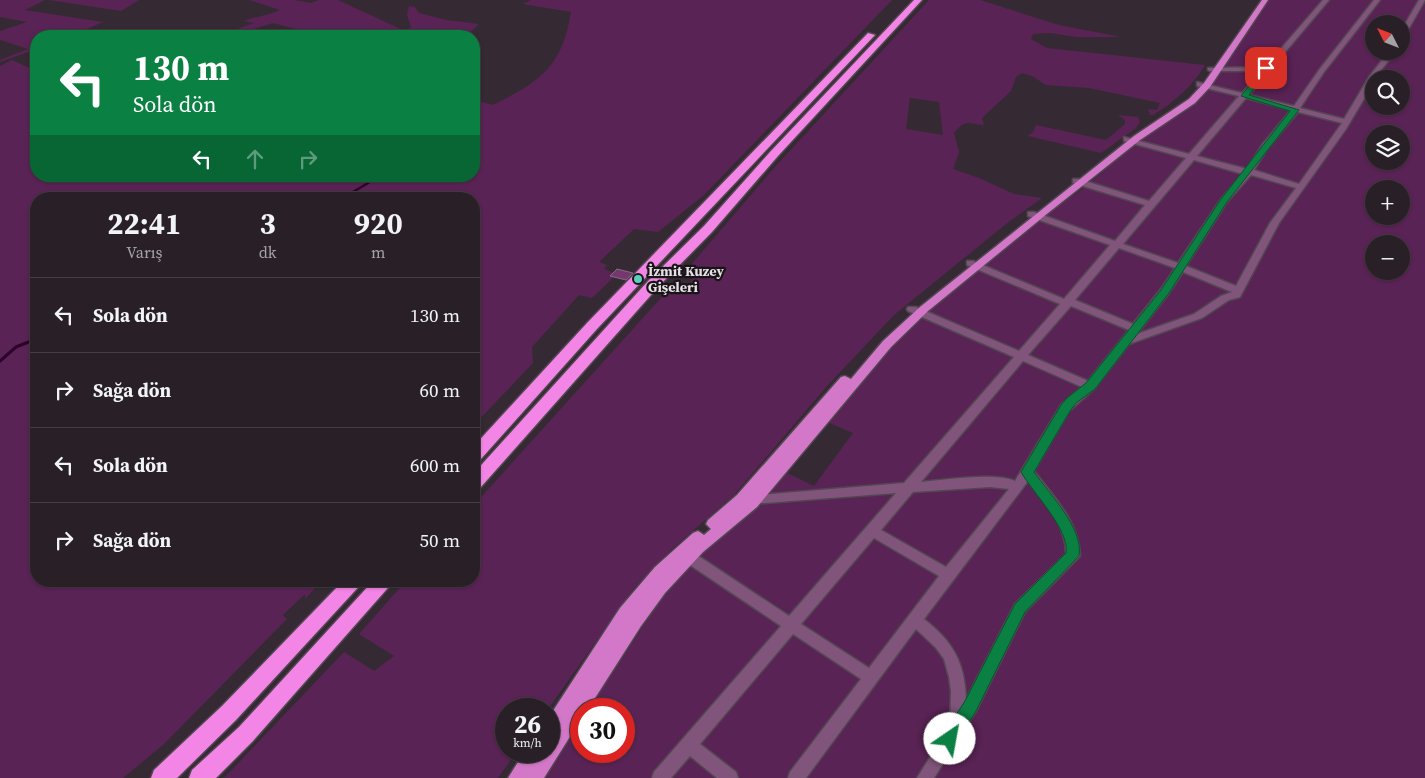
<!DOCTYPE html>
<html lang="tr">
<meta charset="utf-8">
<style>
:root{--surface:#282026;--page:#30282e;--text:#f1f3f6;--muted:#a5a3a7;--line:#443e43}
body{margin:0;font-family:"Source Serif 4",serif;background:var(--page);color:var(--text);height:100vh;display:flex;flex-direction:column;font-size:19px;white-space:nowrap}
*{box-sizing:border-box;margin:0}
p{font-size:16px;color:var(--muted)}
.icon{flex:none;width:28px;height:28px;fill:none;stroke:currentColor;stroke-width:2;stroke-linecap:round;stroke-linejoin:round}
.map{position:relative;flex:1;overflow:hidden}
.drawer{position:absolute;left:30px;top:192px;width:450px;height:395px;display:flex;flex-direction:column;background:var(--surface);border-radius:20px;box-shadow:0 1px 4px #0004,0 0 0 1px var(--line)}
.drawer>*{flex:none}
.hud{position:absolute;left:30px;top:30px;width:450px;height:152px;border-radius:20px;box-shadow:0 1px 4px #0004,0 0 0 1px var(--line);background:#0b8043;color:#fff;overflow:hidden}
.needle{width:32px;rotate:312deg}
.buttons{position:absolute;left:1365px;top:15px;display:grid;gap:10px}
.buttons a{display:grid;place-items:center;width:45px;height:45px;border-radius:50%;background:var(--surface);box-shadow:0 1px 4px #0004,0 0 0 1px var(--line);font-size:25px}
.speed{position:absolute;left:495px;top:698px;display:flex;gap:10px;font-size:25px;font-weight:700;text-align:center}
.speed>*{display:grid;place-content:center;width:65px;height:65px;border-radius:50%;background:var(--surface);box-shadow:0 1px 4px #0004,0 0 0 1px var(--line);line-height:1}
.speed small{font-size:12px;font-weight:400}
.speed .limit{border:8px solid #d22;background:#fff;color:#111}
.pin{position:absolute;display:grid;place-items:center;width:42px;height:42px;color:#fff;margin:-21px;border-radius:10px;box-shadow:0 2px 8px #0006}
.me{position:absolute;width:55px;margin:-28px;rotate:33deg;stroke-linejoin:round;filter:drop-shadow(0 0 4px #0008)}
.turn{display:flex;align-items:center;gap:18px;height:105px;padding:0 20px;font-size:22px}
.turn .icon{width:65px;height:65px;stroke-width:2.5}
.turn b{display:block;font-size:35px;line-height:42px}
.lanes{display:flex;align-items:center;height:48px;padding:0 20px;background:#0003;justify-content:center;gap:25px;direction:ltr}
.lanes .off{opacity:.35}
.eta{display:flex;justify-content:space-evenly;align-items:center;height:85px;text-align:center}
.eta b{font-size:30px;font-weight:700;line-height:35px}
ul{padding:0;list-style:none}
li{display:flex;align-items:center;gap:15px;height:75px;padding:0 20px;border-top:1px solid var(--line)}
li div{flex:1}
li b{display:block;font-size:19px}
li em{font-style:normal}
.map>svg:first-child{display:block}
.green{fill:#5a2355;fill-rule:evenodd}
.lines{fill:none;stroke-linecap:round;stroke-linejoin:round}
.stream-far2{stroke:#2e002a;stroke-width:2}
.stream-far1{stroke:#2e002a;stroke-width:2.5}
.stream{stroke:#2e002a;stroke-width:3}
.building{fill:#76366f;stroke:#7f717c}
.minor-casing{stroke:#514750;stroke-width:3}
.major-casing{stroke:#514750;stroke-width:3}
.highway-casing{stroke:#514750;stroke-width:3}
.minor{fill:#81557b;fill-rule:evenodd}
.major{fill:#d378c8;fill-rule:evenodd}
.highway{fill:#f385e6;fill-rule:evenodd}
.route{fill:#0b8043;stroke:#07532c}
.poi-dot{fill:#5bcebc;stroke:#191418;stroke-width:2}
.labels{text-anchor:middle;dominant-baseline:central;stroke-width:4.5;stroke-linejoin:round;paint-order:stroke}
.poi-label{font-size:14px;font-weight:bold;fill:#e7e0e6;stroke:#191418;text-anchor:start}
</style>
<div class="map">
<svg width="1425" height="778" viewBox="0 0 1425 778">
<rect width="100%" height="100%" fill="#352a33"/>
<g class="green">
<path d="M0 0H45L25 10 103 22 71 36H36V49L0 62V60L28 49 0 40V31L27 22 0 17Z"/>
<path d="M49 0H139L121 11Z"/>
<path d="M249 0H294L311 3 319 0H338L405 31 411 27 407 15 409 6 415 7 419 13 446 20 479 24 466 36H469L445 33 438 36H323L273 23 232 36H218L254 23 244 21C256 16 267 16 280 10Z"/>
<path d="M531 0H892L704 195 658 232 634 229 599 262 607 265 604 269 617 274 592 298 579 295 532 347 533 363 474 425V199H36V581H322L305 599V594L283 615 287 619 164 744 123 778H0V66L12 60 36 71V176H474V100L493 105C541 81 562 67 571 12L523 4Z"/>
<path d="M929 0H980L1059 25 1121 37H1076L1050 33 1033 34 1031 39 1047 48 1205 65C1192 87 1175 101 1153 115H1150L1148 109 1157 110 1160 103 1089 88 1046 85 1032 76 1022 73 1016 77 1011 91 982 118 984 125C968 124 966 118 954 133L959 152 953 169 979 178 1014 194 1042 198 1006 224 894 315 827 386 734 495 673 548 635 587 548 709H506V751H517L498 778H224L344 652 374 671 394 656 359 634 406 581H474V505L670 288H684L694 278 684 273 774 168ZM910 98 939 102 943 135 906 129Z"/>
<path d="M1267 0H1425V778H543L581 720V751H624V709H589L653 611 686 568 785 472 814 486 853 433 827 422 905 331 1037 221 1081 190 1140 140 1199 99 1239 44ZM1374 24H1401V51H1374ZM1374 79H1401V106H1374ZM1374 134H1401V161H1374ZM1374 189H1401V216H1374ZM1374 244H1401V271H1374Z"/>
<path d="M1118 115 1138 117 1140 122 1136 128 1101 153 1028 136 1033 132 1036 125 1106 140 1125 124V120Z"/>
</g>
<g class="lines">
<path class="stream-far2" d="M474 126 476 125"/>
<path class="stream-far1" d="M341 199 380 176"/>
<path class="stream" d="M0 361 16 347 36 339"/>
</g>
<path class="building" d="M617 269 633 273 626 280 610 276Z"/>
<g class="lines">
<g class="minor-casing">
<g id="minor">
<path d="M1323 0H1329L1249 95 1294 106 1319 70 1374 0H1380L1324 72 1300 108 1344 119 1369 77 1389 51H1396L1374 79V82L1346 129 1279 223 1240 297 1229 300 1202 318 1129 344 1094 389 1069 411 1034 471C1054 497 1079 522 1080 556L1025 612 976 711 934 778H917L950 725 951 691 949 677 944 659 936 648 916 629 806 778H788L790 772 861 679 793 634 700 744 736 772 738 778H717L690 756 671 778H652L654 772 781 626 678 557 676 553 678 549 683 548 688 549 789 616 896 493 751 504 746 502 745 499 746 496 904 483 1014 357 908 311 907 309 908 307H916L1019 351 1060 304 967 265V261H973L1064 299 1110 245 1028 216V212H1034L1115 241 1145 205 1073 183V179H1079L1149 201 1186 158 1124 141V137L1189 154 1239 96 1197 86V82L1242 93 1261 71H1210L1208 70V68L1265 67ZM1246 98 1291 110 1262 145 1247 169 1197 156ZM1298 112 1342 123 1299 184 1254 170 1268 148ZM1194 160 1243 174 1221 199 1178 263 1123 244ZM1251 175 1296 188 1270 223 1236 286 1186 266 1227 202ZM1119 248 1175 268 1161 289 1133 324 1075 300ZM1183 272 1232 292 1221 296 1194 314 1137 334 1169 293ZM1071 306 1129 330 1088 381 1028 355ZM1023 361 1082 387 1061 405 1015 481C993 472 946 480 921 482ZM1028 481C1045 503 1066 524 1066 554L1015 604 966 700C965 662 953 642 924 619ZM990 487 1009 489 946 567 881 530 913 492ZM874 538 939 576 869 668 801 624Z"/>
<path d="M1419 0H1425L1404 37 1401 39V31Z"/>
</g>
</g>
<g class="major-casing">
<path id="major" d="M1262 0H1268L1210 87 1195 103 1140 140 1048 213 928 311 891 347 757 507 703 552 665 593 641 626 588 709H581V719L544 778H508L525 751H549V717L620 608 655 567 693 533 698 531 704 535 711 529 706 524 708 520 737 495 841 377 845 376 851 379 883 341 920 307 1134 136 1189 99 1204 83Z"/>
</g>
<g class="highway-casing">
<g id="highway">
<path d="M914 0H922L778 156 712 232 659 286 480 488 474 490V473L649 280 704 226 770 152Z"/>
<path d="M868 33 875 35 597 329 480 460 474 462V446L587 323Z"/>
<path d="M343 581H364L236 720 177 778H151L154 770 222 706Z"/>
<path d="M373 581H394L253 741 216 778H189L192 770 239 727Z"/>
</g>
</g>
<use href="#minor" class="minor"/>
<use href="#major" class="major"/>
<use href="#highway" class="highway"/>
</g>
<path class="route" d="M1264 67 1270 68 1249 95 1299 110 1227 202 1169 293 1095 389 1076 403 1070 411 1034 472C1049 493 1084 529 1079 556L1025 612 976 711 955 745 950 747 944 745 942 739 944 734 965 701 1015 604 1066 553C1070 530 1033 493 1021 472L1061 405 1067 398 1086 383 1161 290 1221 199 1290 111 1241 96Z"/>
<circle class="poi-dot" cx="638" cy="279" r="5"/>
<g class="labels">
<g class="poi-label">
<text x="648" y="271">İzmit Kuzey<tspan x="648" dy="16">Gişeleri</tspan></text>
</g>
</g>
</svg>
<div class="buttons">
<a><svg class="needle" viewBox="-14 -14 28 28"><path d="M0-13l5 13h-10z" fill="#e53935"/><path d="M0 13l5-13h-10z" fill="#a5a3a7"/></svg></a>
<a><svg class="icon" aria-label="search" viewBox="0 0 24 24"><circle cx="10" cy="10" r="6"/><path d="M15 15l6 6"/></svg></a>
<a><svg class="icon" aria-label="layers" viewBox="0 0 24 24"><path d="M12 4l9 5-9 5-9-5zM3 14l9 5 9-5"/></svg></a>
<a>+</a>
<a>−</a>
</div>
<div class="speed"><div>26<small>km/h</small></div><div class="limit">30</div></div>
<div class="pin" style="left:1266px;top:68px;background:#d93025"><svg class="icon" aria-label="arrive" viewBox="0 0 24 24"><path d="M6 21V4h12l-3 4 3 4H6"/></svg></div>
<svg class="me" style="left:950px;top:739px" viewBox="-20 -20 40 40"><circle r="19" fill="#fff"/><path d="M0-13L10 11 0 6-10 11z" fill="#0b8043"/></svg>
<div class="hud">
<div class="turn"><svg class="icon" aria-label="left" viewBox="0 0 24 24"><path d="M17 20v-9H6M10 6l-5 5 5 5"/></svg><div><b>130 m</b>Sola dön</div></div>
<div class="lanes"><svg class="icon" aria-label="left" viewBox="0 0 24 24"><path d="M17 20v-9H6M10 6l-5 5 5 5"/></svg><svg class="icon off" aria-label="ahead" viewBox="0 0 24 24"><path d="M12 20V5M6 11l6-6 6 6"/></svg><svg class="icon off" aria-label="right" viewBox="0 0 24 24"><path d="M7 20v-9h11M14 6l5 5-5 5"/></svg></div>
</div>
<section class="drawer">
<div class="eta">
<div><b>22:41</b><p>Varış</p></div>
<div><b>3</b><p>dk</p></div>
<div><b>920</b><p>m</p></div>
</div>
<ul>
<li><svg class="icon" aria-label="left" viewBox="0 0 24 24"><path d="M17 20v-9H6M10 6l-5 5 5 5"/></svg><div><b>Sola dön</b></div><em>130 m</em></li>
<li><svg class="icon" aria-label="right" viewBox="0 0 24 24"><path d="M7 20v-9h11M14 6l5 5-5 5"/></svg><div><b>Sağa dön</b></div><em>60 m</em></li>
<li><svg class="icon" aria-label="left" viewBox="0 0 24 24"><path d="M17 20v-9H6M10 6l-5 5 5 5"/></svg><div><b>Sola dön</b></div><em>600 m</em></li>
<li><svg class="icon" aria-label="right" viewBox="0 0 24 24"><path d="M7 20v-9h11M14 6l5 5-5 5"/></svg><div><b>Sağa dön</b></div><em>50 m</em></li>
</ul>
</section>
</div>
